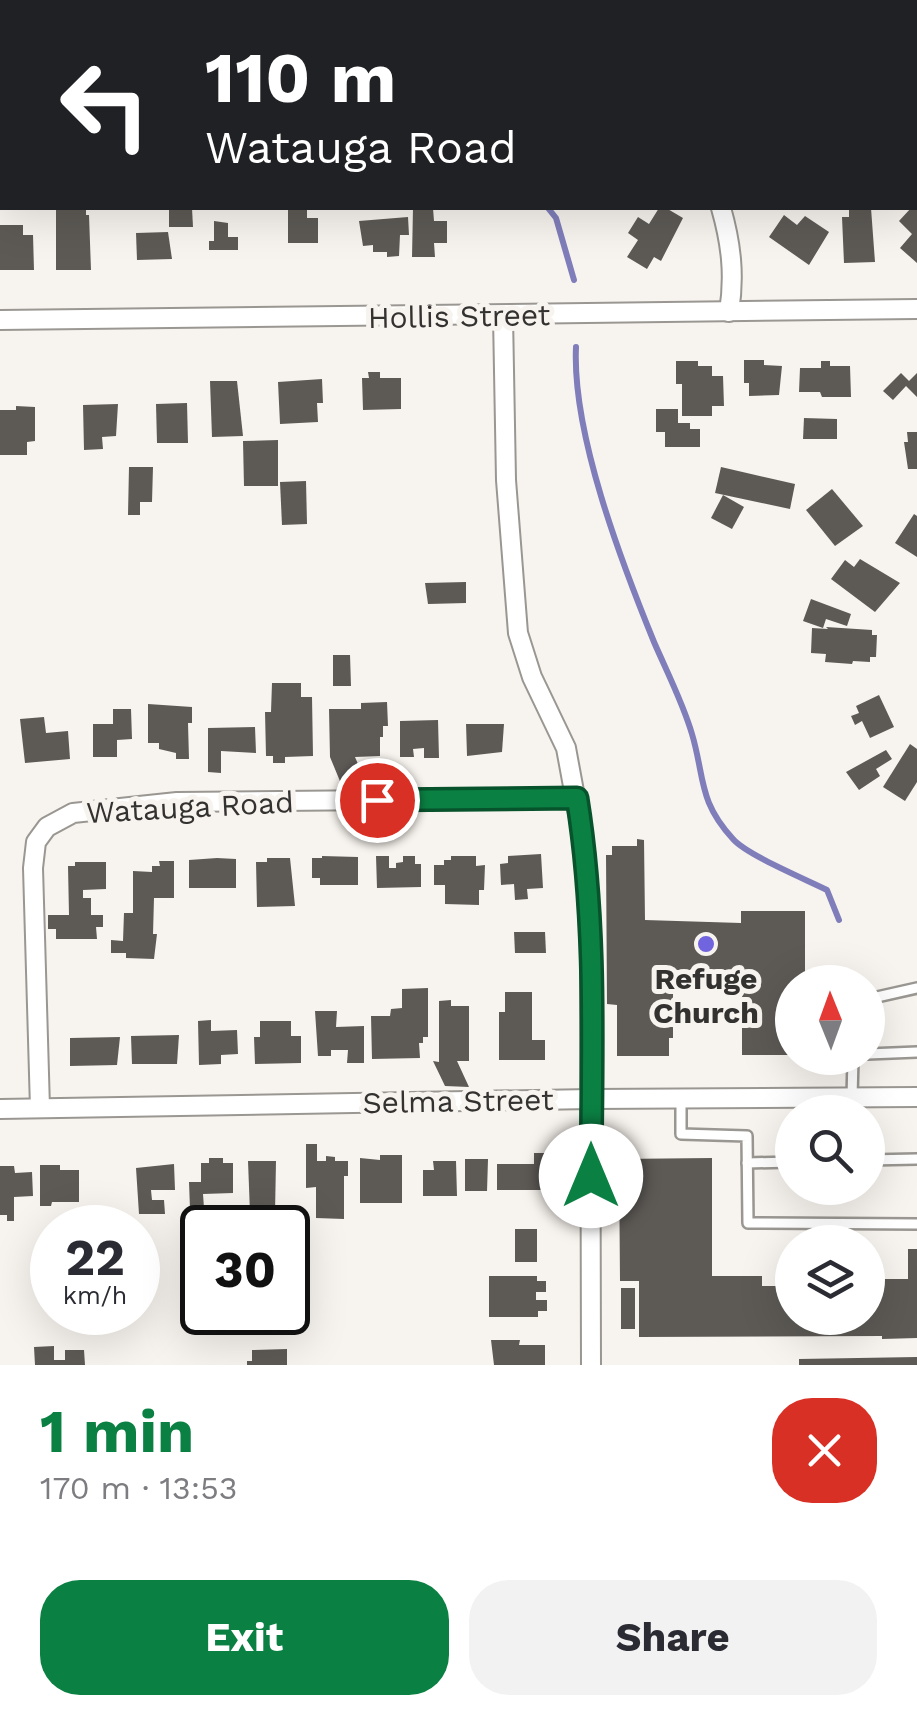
<!DOCTYPE html>
<meta charset="utf-8">
<style>
:root{--surface:#fff;--page:#f2f2f3;--text:#2b2b33;--muted:#7c7c81;--accent:#0b8043}
body{margin:0;font-family:"Work Sans",sans-serif;background:var(--page);color:var(--text);height:100vh;display:flex;flex-direction:column;font-size:38px;white-space:nowrap}
*{box-sizing:border-box;margin:0}
p{font-size:32px;color:var(--muted)}
.icon{flex:none;width:55px;height:55px;fill:none;stroke:currentColor;stroke-width:2;stroke-linecap:round;stroke-linejoin:round}
.map{position:relative;height:1365px;overflow:hidden}
.drawer{display:flex;flex-direction:column;background:var(--surface);flex:1}
.drawer>*{flex:none}
.top-card{position:absolute;left:0px;top:0px;width:918px;height:210px;box-shadow:0 10px 40px #0002;background:#202124;color:#fff;overflow:hidden}
.needle{width:65px;rotate:359deg}
.tools{position:absolute;left:775px;top:965px;display:grid;gap:20px}
.tools a{display:grid;place-items:center;width:110px;height:110px;border-radius:50%;background:var(--surface);box-shadow:0 10px 40px #0002;font-size:50px}
.speed{position:absolute;left:30px;top:1205px;display:flex;gap:20px;font-size:50px;font-weight:700;text-align:center}
.speed>*{display:grid;place-content:center;width:130px;height:130px;border-radius:50%;background:var(--surface);box-shadow:0 10px 40px #0002;line-height:1}
.speed small{font-size:25px;font-weight:400}
.speed .limit{border:5px solid #111;border-radius:15px;background:#fff;color:#111}
.pin{position:absolute;display:grid;place-items:center;width:85px;height:85px;color:#fff;margin:-42px;border:5px solid #fff;border-radius:50%;box-shadow:0 2px 10px #0007}
.me{position:absolute;width:110px;margin:-55px;rotate:0deg;stroke-linejoin:round;filter:drop-shadow(0 0 8px #0008)}
.turn{display:flex;align-items:center;gap:35px;height:210px;padding:0 40px;font-size:45px}
.turn .icon{width:130px;height:130px;stroke-width:2.5}
.turn b{display:block;font-size:70px;line-height:85px}
.round{display:grid;place-items:center;flex:none;width:105px;height:105px;border-radius:40px;background:var(--page)}
.headline{display:flex;align-items:center;justify-content:space-between;height:170px;padding:0 40px}
h1{font-size:60px;font-weight:700;line-height:75px;color:var(--accent)}
.primary-button{display:flex;gap:20px;margin-top:auto;padding:20px 40px}
.primary-button a{flex:1;height:115px;border-radius:40px;background:var(--accent);color:#fff;font-size:40px;font-weight:700;line-height:115px;text-align:center}
.primary-button a+a{background:var(--page);color:var(--text)}
.map>svg:first-child{display:block}
.lines{fill:none;stroke-linecap:round;stroke-linejoin:round}
.stream{stroke:#7f7eba;stroke-width:6}
.building{fill:#5d5a56}
.service-casing{stroke:#9a9792;stroke-width:14}
.minor-casing{stroke:#9a9792;stroke-width:22}
.service{stroke:#fff;stroke-width:9}
.minor{stroke:#fff;stroke-width:18}
.route-casing{stroke:#07532c;stroke-width:25}
.route{stroke:#0b8043;stroke-width:18}
.poi-dot{fill:#7064df;stroke:#f7f3ee;stroke-width:4}
.labels{text-anchor:middle;dominant-baseline:central;stroke-width:10;stroke-linejoin:round;paint-order:stroke}
.street-label{font-size:30px;fill:#333230;stroke:#f7f3ee}
.poi-label{font-size:30px;font-weight:bold;fill:#333230;stroke:#f7f3ee}
</style>
<div class="map">
<svg width="917" height="1365" viewBox="0 0 917 1365">
<rect width="100%" height="100%" fill="#f7f3ee"/>
<g class="lines">
<g class="stream">
<path d="M376 0 382 2"/>
<path d="M548 208 556 218 574 280"/>
<path d="M576 347C572 433 621 561 654 642 667 672 683 703 692 734 705 778 698 801 733 839 747 855 805 879 827 890L839 920"/>
</g>
</g>
<g class="building">
<path d="M56 208H86V215H89L91 270H56Z"/>
<path d="M169 208H192L193 227H169Z"/>
<path d="M288 208H307V218H318V243H288Z"/>
<path d="M413 208H433L434 221H447V243H434L435 257H412Z"/>
<path d="M659 208H666L683 218 661 261 654 257 647 269 627 257 638 240 628 233 638 217 649 224Z"/>
<path d="M849 208H871L875 262 844 263 842 217H849Z"/>
<path d="M911 208H917V263L900 248 912 234 899 221Z"/>
<path d="M784 215 797 225 805 216 829 232 809 265 769 237Z"/>
<path d="M408 217 409 235H400L399 256 387 257V252H373V245L363 246 359 221Z"/>
<path d="M214 221 228 223V237H238V250H209V241H214Z"/>
<path d="M0 225H23V235H33L34 270H0Z"/>
<path d="M168 232 172 259 137 260 136 233Z"/>
<path d="M744 360H764V365L782 366 779 395 749 396V383H744Z"/>
<path d="M676 361H698V366H712V376H723L724 406H712V416H682V384H676Z"/>
<path d="M821 361H830V366H850L851 397H822L820 392H799L800 368H821Z"/>
<path d="M368 372H380V378H401V409L363 410 362 378H369Z"/>
<path d="M901 373 909 381 917 373V397L906 386 893 400 883 391Z"/>
<path d="M322 379 323 403H317L318 422 280 424 278 382Z"/>
<path d="M210 381H237L243 436 212 437Z"/>
<path d="M187 403 188 443H157L156 404Z"/>
<path d="M118 404 116 436 102 437 103 449 84 450 83 405Z"/>
<path d="M16 406 35 407V441L27 442V455H0V410H16Z"/>
<path d="M656 409H678V423H690V429H700V447H665V432H656Z"/>
<path d="M804 418 837 419V439H803Z"/>
<path d="M907 432H917V469H908L904 442H908Z"/>
<path d="M278 440V486H244L243 441Z"/>
<path d="M129 467H153L152 502H140V515H128Z"/>
<path d="M721 467 795 484 790 509 715 493Z"/>
<path d="M306 481 307 524 282 525 280 482Z"/>
<path d="M832 489 863 526 835 546 806 510Z"/>
<path d="M723 495 744 507 732 529 711 518Z"/>
<path d="M914 514 917 516V557L895 543Z"/>
<path d="M860 559 900 583 875 612 831 579 845 560 854 567Z"/>
<path d="M466 582V603L428 604 425 583Z"/>
<path d="M811 599 851 614 847 626 826 619 823 628 803 621Z"/>
<path d="M826 627 872 630V635H877L876 657H870V662L853 661 852 664 825 662 826 654 811 653 812 628 828 629Z"/>
<path d="M333 655H350L351 686H333Z"/>
<path d="M272 683H301V697H312L313 756 285 757V763H273V756H266L265 712H271Z"/>
<path d="M879 695 894 727 870 738 862 721 855 725 851 716 859 713 856 706Z"/>
<path d="M387 702 388 726H383V737H380V756L355 757 367 785 342 786 330 757 329 709H361V703Z"/>
<path d="M148 704 192 707V723H188L189 759H176V753L159 749V743H148Z"/>
<path d="M113 709H131L132 739 117 740V757H93V724H113Z"/>
<path d="M44 717 46 733 68 731 70 759 25 763 20 719Z"/>
<path d="M438 720 439 758H424V748L413 749 414 757H400V721Z"/>
<path d="M466 724H504L502 752 467 756Z"/>
<path d="M255 727 256 753 221 751V773L208 772V728Z"/>
<path d="M910 744 917 749V782L905 801 883 787Z"/>
<path d="M886 750 892 759 876 769 880 776 859 790 846 772Z"/>
<path d="M637 839 644 840 645 920 741 923V911H805V982H792V1055H742V970H673V1004H669V1027H673V1038H669V1056H617V1005L607 1004 606 855H612V846H637Z"/>
<path d="M541 854 543 888 527 889 528 899 515 900 514 884 501 885 500 864 508 863V856Z"/>
<path d="M322 856 358 857V885H320V878H312V858H322Z"/>
<path d="M376 856H389V868H396V863L403 862V856H415V864H421V887L377 888Z"/>
<path d="M451 856H476V866L485 865 484 890H479V905L445 904V885H434V865H444V860H451Z"/>
<path d="M217 858 236 859V888H189V860Z"/>
<path d="M267 858H290L295 906 257 907 256 862H267Z"/>
<path d="M159 861H174V898H154L153 934H157L154 959 126 958V953H111V940L123 941 124 913H133V871L152 872V866H160Z"/>
<path d="M75 862H106V889L83 890V898H91V915H103V927H96L97 939H56V929H48V915H69L68 866H75Z"/>
<path d="M514 932H545L546 953H515Z"/>
<path d="M428 988V1037H423V1043H419L420 1058 372 1059 371 1016H390L391 1009 402 1008V989Z"/>
<path d="M505 992H532V1040H545V1060H499V1012H505Z"/>
<path d="M451 1000V1006H469V1061H457L469 1087 445 1086 433 1061 439 1062V1001Z"/>
<path d="M315 1011H337L336 1027 364 1026V1063H347L348 1050H331V1056H318Z"/>
<path d="M211 1020V1031L237 1030 238 1054 221 1055V1064L199 1065 198 1021Z"/>
<path d="M260 1021H291V1036H301V1063L255 1064 254 1037H260Z"/>
<path d="M179 1035 177 1064H132L131 1036Z"/>
<path d="M120 1037 117 1065 70 1066V1038Z"/>
<path d="M306 1144H317V1161H326V1156L335 1157V1161H348V1176H344V1219L316 1218V1187L306 1188Z"/>
<path d="M534 1153H545V1167H552V1190H497V1164H534Z"/>
<path d="M380 1155H402V1203H360V1158L380 1160Z"/>
<path d="M209 1158H223V1163H233V1193L203 1194 204 1208 190 1209 189 1182H201V1163H209Z"/>
<path d="M712 1158V1276H762V1286H792V1318H868V1285H883V1279H908V1249H917V1338L882 1339V1336L639 1337V1281H620L619 1159Z"/>
<path d="M465 1159H488L487 1191H465Z"/>
<path d="M248 1161H276L275 1213H250Z"/>
<path d="M433 1161H456L457 1196H423V1170H434Z"/>
<path d="M174 1164 175 1190H151L152 1200H164L165 1214H139L136 1168Z"/>
<path d="M40 1165H60V1170H79V1202H52L51 1206H40Z"/>
<path d="M0 1166H14L15 1173 32 1172 33 1196 14 1197V1221H7V1215H0Z"/>
<rect x="515" y="1229" width="22" height="33"/>
<path d="M489 1276H537V1281H546V1292H536V1300H547V1311H538V1317H489Z"/>
<rect x="621" y="1288" width="14" height="41"/>
<path d="M491 1340H520L519 1345H545V1365H494Z"/>
<path d="M54 1346V1360H65V1350H84L85 1365H35L34 1347Z"/>
<path d="M287 1349V1365H247V1361H252V1350Z"/>
<path d="M917 1357V1365H799V1359Z"/>
</g>
<g class="lines">
<g class="service-casing">
<g id="service">
<path d="M868 999 917 988"/>
<path d="M868 1054 917 1052"/>
<path d="M681 1098V1134L747 1136 748 1223 917 1224"/>
<path d="M852 1098 853 1058"/>
<path d="M868 1160 917 1159"/>
<path d="M747 1163 792 1162"/>
</g>
</g>
<g class="minor-casing">
<g id="minor">
<path d="M665 0V2"/>
<path d="M721 208C731 243 735 275 729 312"/>
<path d="M503 316 506 480 518 633 532 677 566 748 585 851 590 946 591 1365"/>
<path d="M0 320 917 309"/>
<path d="M40 1108 33 868 36 842 47 827 73 813 177 802 577 798"/>
<path d="M0 1109 591 1099 917 1097"/>
</g>
</g>
<use href="#service" class="service"/>
<use href="#minor" class="minor"/>
</g>
<g class="lines">
<g class="route-casing">
<path id="route" d="M377 800 577 798C597 922 592 1051 591 1176"/>
</g>
<use href="#route" class="route"/>
</g>
<circle class="poi-dot" cx="706" cy="944" r="10"/>
<g class="labels">
<g class="street-label">
<text transform="translate(459 316) rotate(-1)">Hollis Street</text>
<text transform="translate(190 807) rotate(-3)">Watauga Road</text>
<text transform="translate(458 1101) rotate(-1)">Selma Street</text>
</g>
<g class="poi-label">
<text x="706" y="978">Refuge<tspan x="706" dy="34">Church</tspan></text>
</g>
</g>
</svg>
<div class="tools">
<a><svg class="needle" viewBox="-14 -14 28 28"><path d="M0-13l5 13h-10z" fill="#e53935"/><path d="M0 13l5-13h-10z" fill="#7c7c81"/></svg></a>
<a><svg class="icon" aria-label="search" viewBox="0 0 24 24"><circle cx="10" cy="10" r="6"/><path d="M15 15l6 6"/></svg></a>
<a><svg class="icon" aria-label="layers" viewBox="0 0 24 24"><path d="M12 4l9 5-9 5-9-5zM3 14l9 5 9-5"/></svg></a>
</div>
<div class="speed"><div>22<small>km/h</small></div><div class="limit">30</div></div>
<div class="pin" style="left:377px;top:800px;background:#d93025"><svg class="icon" aria-label="arrive" viewBox="0 0 24 24"><path d="M6 21V4h12l-3 4 3 4H6"/></svg></div>
<svg class="me" style="left:591px;top:1176px" viewBox="-20 -20 40 40"><circle r="19" fill="#fff"/><path d="M0-13L10 11 0 6-10 11z" fill="#0b8043"/></svg>
<div class="top-card">
<div class="turn"><svg class="icon" aria-label="left" viewBox="0 0 24 24"><path d="M17 20v-9H6M10 6l-5 5 5 5"/></svg><div><b>110 m</b>Watauga Road</div></div>
</div>
</div>
<section class="drawer">
<div class="headline"><div><h1>1 min</h1><p>170 m · 13:53</p></div><a class="round" style="background:#d93025;color:#fff"><svg class="icon" aria-label="close" viewBox="0 0 24 24"><path d="M6 6l12 12M18 6L6 18"/></svg></a></div>
<div class="primary-button"><a>Exit</a><a>Share</a></div>
</section>
